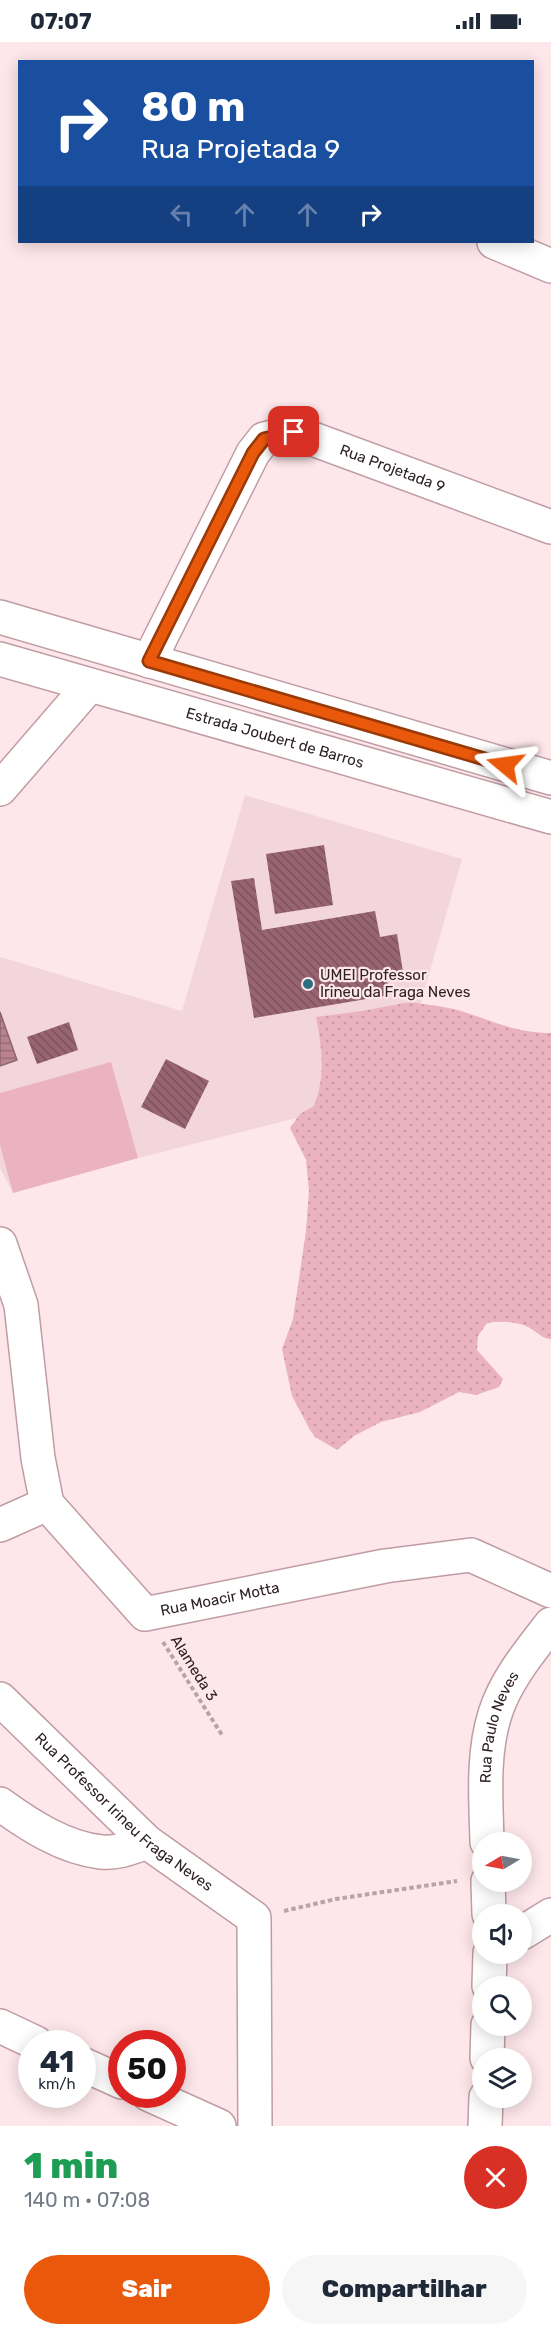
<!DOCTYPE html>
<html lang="pt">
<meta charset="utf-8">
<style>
:root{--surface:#fff;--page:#f6f6f7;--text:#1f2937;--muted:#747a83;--accent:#ea580c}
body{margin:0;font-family:Rubik,sans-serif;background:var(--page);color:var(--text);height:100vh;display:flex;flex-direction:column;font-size:22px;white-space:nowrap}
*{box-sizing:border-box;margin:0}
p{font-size:20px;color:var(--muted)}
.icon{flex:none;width:33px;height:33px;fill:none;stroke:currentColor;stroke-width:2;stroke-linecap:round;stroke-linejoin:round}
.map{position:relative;height:2084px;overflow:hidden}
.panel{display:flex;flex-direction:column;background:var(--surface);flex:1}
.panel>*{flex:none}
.guide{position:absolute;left:18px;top:18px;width:516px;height:183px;border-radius:0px;box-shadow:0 3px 15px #0003;background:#1a4fa0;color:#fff;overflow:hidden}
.needle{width:39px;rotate:260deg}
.controls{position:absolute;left:472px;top:1790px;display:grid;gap:12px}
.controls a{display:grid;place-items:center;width:60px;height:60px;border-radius:50%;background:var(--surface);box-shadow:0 3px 15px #0003;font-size:30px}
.speed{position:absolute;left:18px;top:1988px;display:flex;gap:12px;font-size:30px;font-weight:700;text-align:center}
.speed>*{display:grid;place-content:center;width:78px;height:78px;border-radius:50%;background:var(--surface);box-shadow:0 3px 15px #0003;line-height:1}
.speed small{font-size:15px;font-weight:400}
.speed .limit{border:9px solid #d22;background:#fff;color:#111}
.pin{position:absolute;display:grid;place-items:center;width:51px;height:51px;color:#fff;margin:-26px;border-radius:12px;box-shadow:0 3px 9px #0006}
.me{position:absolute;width:66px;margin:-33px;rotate:286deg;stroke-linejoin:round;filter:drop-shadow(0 0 4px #0008)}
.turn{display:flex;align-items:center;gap:21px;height:126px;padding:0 24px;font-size:27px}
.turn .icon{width:78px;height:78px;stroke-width:2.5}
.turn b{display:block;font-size:42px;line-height:51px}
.lanes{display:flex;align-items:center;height:57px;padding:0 24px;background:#0003;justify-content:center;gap:30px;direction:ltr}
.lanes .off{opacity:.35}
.round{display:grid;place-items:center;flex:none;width:63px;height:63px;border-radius:32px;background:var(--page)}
.summary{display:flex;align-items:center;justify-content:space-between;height:102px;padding:0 24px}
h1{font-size:36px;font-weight:800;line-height:45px;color:#1e9e55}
.primary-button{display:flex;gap:12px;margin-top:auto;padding:12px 24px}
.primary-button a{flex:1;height:69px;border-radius:36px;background:var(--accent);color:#fff;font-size:24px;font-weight:800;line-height:69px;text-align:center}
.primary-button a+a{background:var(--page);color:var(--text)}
.status{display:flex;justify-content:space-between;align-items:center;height:42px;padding:0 30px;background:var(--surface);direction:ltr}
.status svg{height:16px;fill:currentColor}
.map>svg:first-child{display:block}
.built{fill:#f2d6dc}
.grass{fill:url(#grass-dots)}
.park{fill:#eab3bf}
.water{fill:url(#water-rules);stroke:#8f656f;stroke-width:1.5}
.building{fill:url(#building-back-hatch)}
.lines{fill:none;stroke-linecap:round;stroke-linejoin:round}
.minor-casing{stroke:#c09ca4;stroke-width:36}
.secondary-casing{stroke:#c09ca4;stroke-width:36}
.path{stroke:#b8a4a8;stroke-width:4;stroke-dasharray:4.5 3;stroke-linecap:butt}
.minor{stroke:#fff;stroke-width:33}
.secondary{stroke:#fff;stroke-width:33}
.route-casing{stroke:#983908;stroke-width:15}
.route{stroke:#ea580c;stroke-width:10}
.poi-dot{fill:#296f7d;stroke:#fee7eb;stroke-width:2}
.labels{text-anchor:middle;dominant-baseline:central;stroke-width:4.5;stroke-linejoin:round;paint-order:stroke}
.street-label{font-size:15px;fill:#2e2124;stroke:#fee7eb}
.poi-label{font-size:15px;fill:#2e2124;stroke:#fee7eb;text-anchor:start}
</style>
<div class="status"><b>07:07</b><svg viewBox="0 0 49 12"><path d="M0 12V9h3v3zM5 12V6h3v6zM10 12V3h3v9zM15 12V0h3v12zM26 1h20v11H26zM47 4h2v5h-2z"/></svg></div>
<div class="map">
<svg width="551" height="2084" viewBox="0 0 551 2084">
<defs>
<pattern id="grass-dots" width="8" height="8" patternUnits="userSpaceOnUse" patternTransform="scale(1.5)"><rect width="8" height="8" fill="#eab3bf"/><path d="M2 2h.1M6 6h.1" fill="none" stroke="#c99aa4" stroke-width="1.8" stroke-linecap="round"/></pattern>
<pattern id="water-rules" width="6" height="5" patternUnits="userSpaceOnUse" patternTransform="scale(1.5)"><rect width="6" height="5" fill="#b8828f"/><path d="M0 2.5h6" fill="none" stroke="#966a75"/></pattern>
<pattern id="building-back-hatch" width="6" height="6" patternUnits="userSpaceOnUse" patternTransform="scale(1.5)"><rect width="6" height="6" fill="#986471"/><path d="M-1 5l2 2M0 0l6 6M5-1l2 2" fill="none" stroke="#7c525d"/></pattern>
</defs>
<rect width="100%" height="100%" fill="#fee7eb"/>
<path class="built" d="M245 753 462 817 395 1051 138 1116 13 1151 0 1126V915L182 969Z"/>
<path class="grass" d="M410 960C427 963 445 964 461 969 493 979 516 991 551 991V1297C542 1297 537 1290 530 1286 516 1279 501 1279 487 1281L478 1294 477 1308 503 1337 499 1345 476 1353 459 1350 420 1370 381 1380 354 1394 337 1408 315 1395 310 1388 292 1354 282 1307 293 1277 306 1189 309 1149 306 1118 290 1086 300 1072 314 1064C326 1033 322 1007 316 975L362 969Z"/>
<path class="park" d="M111 1020 138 1116 13 1151 0 1103V1051Z"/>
<path class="water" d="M0 970 17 1018 0 1024Z"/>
<g class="building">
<path d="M324 803 333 863 275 872 266 812Z"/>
<path d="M254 836 262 888 375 869 380 895 397 892 403 930 386 933 390 953 254 976 231 839Z"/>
<path d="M69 980 78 1008 37 1022 27 995Z"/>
<path d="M166 1017 209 1039 185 1087 141 1065Z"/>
</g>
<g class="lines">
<g class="minor-casing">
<g id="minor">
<path d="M494 200 551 224"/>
<path id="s1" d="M149 619 253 411 264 397 294 390 551 485"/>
<path d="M0 747 89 644"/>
<path id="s2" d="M0 1202 21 1263 38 1416 47 1462 145 1572 385 1524 471 1513 551 1549"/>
<path d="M0 1483 47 1462"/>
<path id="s3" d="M0 1657 147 1800 254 1876 255 2084"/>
<path d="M0 1762C29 1783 64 1806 101 1810 117 1812 133 1805 147 1800"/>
<path id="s4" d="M487 1800C486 1758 482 1713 495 1672 505 1639 530 1609 551 1582"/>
<path d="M488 1839 489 1872"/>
<path d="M522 1891 551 1873"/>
<path d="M489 1944 490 1911"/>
<path d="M0 1984 36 2001"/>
<path d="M487 2016 488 1983"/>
<path d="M82 2022 122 2040"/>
<path d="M148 2052 219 2084"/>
<path d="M485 2084 486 2055"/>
</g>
</g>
<g class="secondary-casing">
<g id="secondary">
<path d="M0 575 551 736"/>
<path id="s5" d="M0 617 551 775"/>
</g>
</g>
<g class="path">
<path d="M163 1600 222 1693"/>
<path d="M284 1869 336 1857 457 1839"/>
</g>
<use href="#minor" class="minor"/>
<use href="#secondary" class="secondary"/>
</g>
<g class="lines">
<g class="route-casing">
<path id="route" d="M294 390 264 397 253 411 149 619 505 723"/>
</g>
<use href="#route" class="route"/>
</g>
<circle class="poi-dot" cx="308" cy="942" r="6"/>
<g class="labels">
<g class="street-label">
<text stroke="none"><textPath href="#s1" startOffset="386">Rua Projetada 9</textPath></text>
<text stroke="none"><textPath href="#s5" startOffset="286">Estrada Joubert de Barros</textPath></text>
<text stroke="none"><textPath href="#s2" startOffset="489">Rua Moacir Motta</textPath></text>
<text transform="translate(194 1626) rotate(58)">Alameda 3</text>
<text stroke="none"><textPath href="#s4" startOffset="117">Rua Paulo Neves</textPath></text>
<text stroke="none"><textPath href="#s3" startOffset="168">Rua Professor Irineu Fraga Neves</textPath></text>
</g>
<g class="poi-label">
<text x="320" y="933">UMEI Professor<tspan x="320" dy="17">Irineu da Fraga Neves</tspan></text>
</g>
</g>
</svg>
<div class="controls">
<a><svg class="needle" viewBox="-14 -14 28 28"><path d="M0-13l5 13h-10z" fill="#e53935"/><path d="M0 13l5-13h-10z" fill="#747a83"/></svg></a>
<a><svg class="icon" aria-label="sound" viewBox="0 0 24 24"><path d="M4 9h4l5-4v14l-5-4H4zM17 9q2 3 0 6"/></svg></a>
<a><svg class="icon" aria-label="search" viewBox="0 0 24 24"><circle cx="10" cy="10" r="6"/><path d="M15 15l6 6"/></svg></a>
<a><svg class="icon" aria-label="layers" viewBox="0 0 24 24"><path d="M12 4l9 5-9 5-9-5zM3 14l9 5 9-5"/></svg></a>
</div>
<div class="speed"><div>41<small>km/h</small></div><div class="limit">50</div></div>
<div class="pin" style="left:294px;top:390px;background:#d93025"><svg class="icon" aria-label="arrive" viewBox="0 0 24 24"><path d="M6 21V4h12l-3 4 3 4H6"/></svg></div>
<svg class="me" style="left:505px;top:723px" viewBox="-20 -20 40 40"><path d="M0-17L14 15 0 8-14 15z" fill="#ea580c" stroke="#fff" stroke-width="4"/></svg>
<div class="guide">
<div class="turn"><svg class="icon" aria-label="right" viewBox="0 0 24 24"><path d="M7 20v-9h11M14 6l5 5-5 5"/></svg><div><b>80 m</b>Rua Projetada 9</div></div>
<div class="lanes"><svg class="icon off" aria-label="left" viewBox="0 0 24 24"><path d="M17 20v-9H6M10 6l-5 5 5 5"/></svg><svg class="icon off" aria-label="ahead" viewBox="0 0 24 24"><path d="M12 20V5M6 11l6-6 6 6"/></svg><svg class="icon off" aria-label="ahead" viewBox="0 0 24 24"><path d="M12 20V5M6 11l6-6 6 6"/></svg><svg class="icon" aria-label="right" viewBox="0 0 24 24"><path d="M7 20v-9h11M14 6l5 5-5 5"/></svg></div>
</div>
</div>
<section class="panel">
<div class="summary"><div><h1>1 min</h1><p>140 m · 07:08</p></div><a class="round" style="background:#d93025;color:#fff"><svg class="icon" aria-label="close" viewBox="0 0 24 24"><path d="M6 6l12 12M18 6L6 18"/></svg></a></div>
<div class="primary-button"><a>Sair</a><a>Compartilhar</a></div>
</section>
